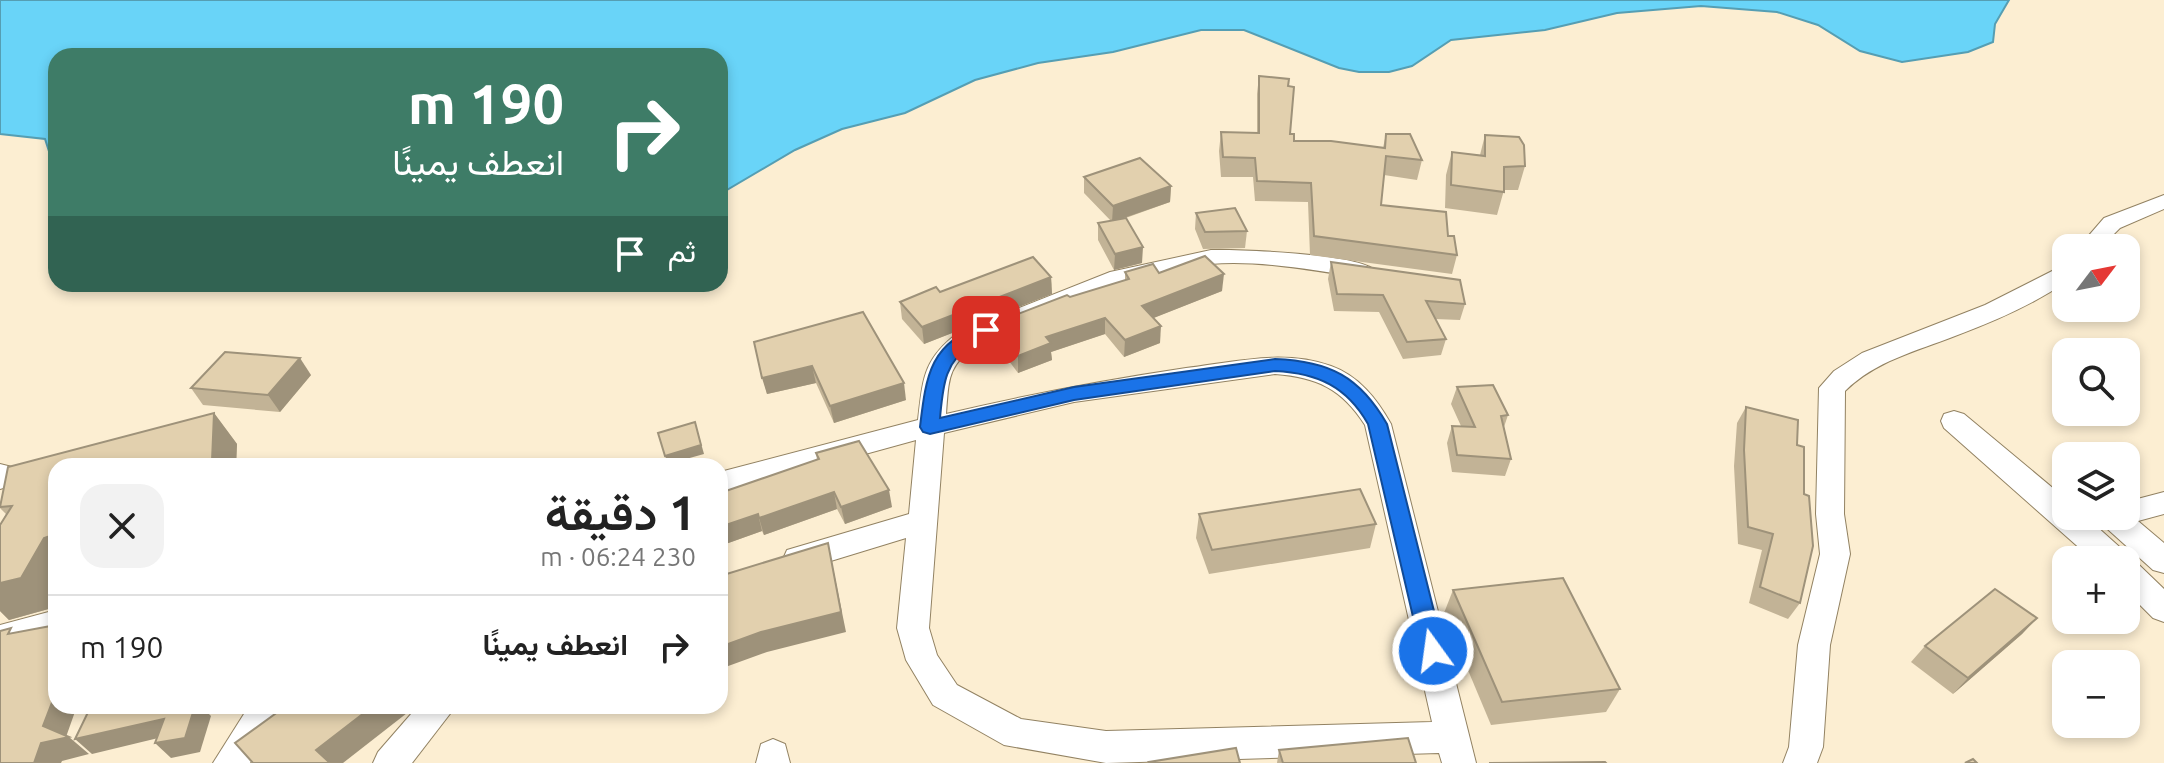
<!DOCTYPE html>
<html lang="ar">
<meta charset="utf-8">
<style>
:root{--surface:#fff;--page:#f2f2f2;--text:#222;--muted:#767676;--line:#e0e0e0}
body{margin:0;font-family:Ubuntu,Vazirmatn,sans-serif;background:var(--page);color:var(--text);direction:rtl;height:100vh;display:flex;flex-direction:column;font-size:30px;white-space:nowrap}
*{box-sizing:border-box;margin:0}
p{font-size:26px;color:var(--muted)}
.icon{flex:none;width:44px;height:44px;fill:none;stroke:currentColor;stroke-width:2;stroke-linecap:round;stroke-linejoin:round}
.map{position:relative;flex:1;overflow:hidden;direction:ltr}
.side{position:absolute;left:48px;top:458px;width:680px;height:256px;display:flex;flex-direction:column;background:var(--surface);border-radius:24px;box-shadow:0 4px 12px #0003;direction:rtl}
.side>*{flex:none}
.banner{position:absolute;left:48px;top:48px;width:680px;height:244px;border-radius:24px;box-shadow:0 4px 12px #0003;direction:rtl;background:#3e7c67;color:#fff;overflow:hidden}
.needle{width:52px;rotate:58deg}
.buttons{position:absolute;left:2052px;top:234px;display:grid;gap:16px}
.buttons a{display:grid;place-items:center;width:88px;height:88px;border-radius:16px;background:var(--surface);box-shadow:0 4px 12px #0003;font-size:40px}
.pin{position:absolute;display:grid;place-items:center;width:68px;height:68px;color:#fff;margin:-34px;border-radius:16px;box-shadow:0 4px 12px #0006}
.me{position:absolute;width:88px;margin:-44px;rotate:346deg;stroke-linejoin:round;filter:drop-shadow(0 0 6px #0008)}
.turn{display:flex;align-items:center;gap:28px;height:168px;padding:0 32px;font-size:36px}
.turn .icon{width:104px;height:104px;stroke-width:2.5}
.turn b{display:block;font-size:56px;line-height:68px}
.then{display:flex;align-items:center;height:76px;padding:0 32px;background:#0003;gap:16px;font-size:30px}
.round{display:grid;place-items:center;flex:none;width:84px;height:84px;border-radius:24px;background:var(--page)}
.head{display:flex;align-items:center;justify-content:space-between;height:136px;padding:0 32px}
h1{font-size:48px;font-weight:600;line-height:60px}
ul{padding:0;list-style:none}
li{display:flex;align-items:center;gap:24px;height:104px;padding:0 32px;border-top:2px solid var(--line)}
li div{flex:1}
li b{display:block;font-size:30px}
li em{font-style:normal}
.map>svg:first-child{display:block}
.water{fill:#69d4f8;stroke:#559eb3;stroke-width:2}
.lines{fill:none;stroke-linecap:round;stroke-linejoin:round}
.minor-casing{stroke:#928262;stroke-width:2}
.minor{fill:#fff;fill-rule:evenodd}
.wall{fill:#c2b396}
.shaded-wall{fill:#9e927a}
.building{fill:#e2d0ae;stroke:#9e927a;stroke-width:2}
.route{fill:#1a73e8;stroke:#114b97;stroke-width:2}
</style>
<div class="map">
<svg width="2164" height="763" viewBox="0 0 2164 763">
<rect width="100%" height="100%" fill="#fceed2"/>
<path class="water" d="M0 0H2009L1995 24 1993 42 1968 52 1902 62 1860 51 1818 25 1777 12 1701 6 1617 13 1545 30 1451 40 1412 66 1389 72H1359L1339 68 1244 30H1201L1113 52 1038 63 975 80 905 113 842 129 795 150 720 194V56H56V173L45 139 0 134Z"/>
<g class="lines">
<g class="minor-casing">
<g id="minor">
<path d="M2164 195V209L2120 228 2100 248H2078L2104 218Z"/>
<path d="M1211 250C1236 249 1363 254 1375 271L1363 278C1313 270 1260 260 1210 264 1128 272 1052 312 977 344 947 367 949 378 946 414 1026 395 1105 380 1186 368 1235 362 1283 349 1331 366 1359 376 1377 399 1391 424L1476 763H1442L1439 753 1106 763 1004 745 933 705 906 660 897 628 906 538 798 571 787 568 783 559 787 550 909 514 916 440 720 494V472L918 420C923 378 923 359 959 332L1110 272ZM1275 374C1317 377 1342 389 1365 425L1432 722 1106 731 1021 719 957 685 937 655 929 628 944 433 1074 402Z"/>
<path d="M2066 264V282C2032 305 1993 322 1955 336 1917 351 1875 361 1845 391L1844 514 1850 554 1830 645 1823 747 1817 763H1783L1789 747 1798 645 1820 554 1816 514 1819 388 1834 371 1862 353 1985 305Z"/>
<path d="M1954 411 1964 414 2066 499V516H2085L2124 551 2128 560 2137 563 2164 589V622L2153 618 2126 591V560H2093L1944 428 1941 421 1944 414Z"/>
<path d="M0 464 12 467 16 474 10 486 0 489Z"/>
<path d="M2164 492V514L2138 521 2164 543V573L2153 570 2103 525 2098 517 2126 516V502Z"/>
<path d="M56 610V636L0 653V625Z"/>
<path d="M249 706H285L250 763H213Z"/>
<path d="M418 706H456L412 763H373L378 752Z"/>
<path d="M773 739 785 744 790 763H756L761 744Z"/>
</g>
</g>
<use href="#minor" class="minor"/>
</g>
<g class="wall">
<path d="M1259 76 1288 86 1290 134 1294 141 1383 148 1386 134 1422 160 1417 180 1384 175 1381 205 1448 236 1457 255 1452 274 1310 255 1308 202 1255 201 1253 177H1221L1219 151 1221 132 1257 133V94Z"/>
<path d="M1485 135 1525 166 1518 190H1504L1497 215 1445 208 1446 175 1452 152 1480 155Z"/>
<path d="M1084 177 1171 186 1170 202 1123 219 1142 263 1114 270 1098 240V223L1111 221 1084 193Z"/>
<path d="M1196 213 1247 231 1245 248 1203 249 1195 229Z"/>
<path d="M1331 262 1465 304 1460 320 1435 319 1446 339 1441 355 1403 359 1379 312 1334 311 1328 279Z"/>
<path d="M1125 272 1159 273 1222 291 1153 318 1160 343 1124 357 1105 334 1051 352 1052 360 1018 373 994 341 992 324 1125 280Z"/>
<path d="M1051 277 1052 294 924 344 902 319 900 302 940 292Z"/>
<path d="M754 342 906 400 834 423 816 383 767 394Z"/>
<path d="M311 375 280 412 203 405 191 388Z"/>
<path d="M1457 387 1508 415 1504 427 1511 459 1505 476 1452 472 1447 443 1452 426H1461L1451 404Z"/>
<path d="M1746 407 1797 445 1800 603 1788 619 1749 603 1762 550 1738 544 1734 466 1737 423Z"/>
<path d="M214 413 237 444 236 466H56V601L52 608 9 620 0 611V525L6 514 0 508V506L8 467Z"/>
<path d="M816 453 892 507 845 524 837 509 764 535 762 531 720 546V493L817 460Z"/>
<path d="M1199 514 1376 524 1370 548 1209 574 1196 538Z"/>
<path d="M1453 590 1620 689 1606 712 1491 725 1444 613Z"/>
<path d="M2037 618 2022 634 1953 694 1911 662 1925 646Z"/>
<path d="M2066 706V721L2057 715Z"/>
<path d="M2071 724H2091L2082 732Z"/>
<path d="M1279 750 1416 763H1277Z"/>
</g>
<g class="shaded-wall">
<path d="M1171 186 1170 202 1112 222 1113 206Z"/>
<path d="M1143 247 1142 263 1114 270 1115 254Z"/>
<path d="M1224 274 1222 291 1141 323 1142 306Z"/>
<path d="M1051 277 1052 294 924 344 922 327Z"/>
<path d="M1105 318V334L1051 352 1052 360 1018 373V356L1046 337Z"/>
<path d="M1161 326 1160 343 1124 357 1125 340Z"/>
<path d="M300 358 311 375 280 412 268 395Z"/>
<path d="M812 366 816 383 767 394 762 378Z"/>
<path d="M904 383 906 400 834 423 830 406Z"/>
<path d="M214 413 237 444 236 466H216L212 461Z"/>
<path d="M695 422 704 454 668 464 665 456Z"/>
<path d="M889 490 892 507 845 524 841 507Z"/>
<path d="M834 492 837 509 764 535 759 518Z"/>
<path d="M758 514 762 531 720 546V527Z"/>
<path d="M56 534V601L52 608 9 620 0 611V583L44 538Z"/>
<path d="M828 543 846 632 767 652 720 669V647Z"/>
<path d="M2037 618 2022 634 1953 694 1968 678Z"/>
<path d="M56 692V706H77L66 737H69L89 754 62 761 61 763H34L41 743 43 726Z"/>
<path d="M195 706H201L211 716 200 752 171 758 155 743Z"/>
<path d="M373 706H416L343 763H328L316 750Z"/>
<path d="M164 719 179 733 92 754 75 739Z"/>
</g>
<g class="building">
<path d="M1259 76 1289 79 1288 86 1294 87 1290 134H1294V141H1331L1385 148 1386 134H1410L1422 160 1386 156 1381 205 1446 212 1448 236H1454L1457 255 1314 236 1311 183 1257 181 1255 158 1223 157 1221 132 1259 133Z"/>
<path d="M1485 135 1519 137 1524 145 1525 166 1504 167V192L1451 185 1452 152 1485 156Z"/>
<path d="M1140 158 1171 186 1113 206 1084 177Z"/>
<path d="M1235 208 1247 231 1205 232 1196 213Z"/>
<path d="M1126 218 1143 247 1115 254 1098 223Z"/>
<path d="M1205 256 1224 274 1142 306 1161 326 1125 340 1105 318 1046 337 1051 343 1018 356 992 324 1067 295 1070 297 1129 279 1125 272 1153 264 1159 273Z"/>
<path d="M1033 257 1051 277 922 327 900 302 936 287 940 292Z"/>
<path d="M1331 262 1460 280 1465 304 1426 301 1446 339 1407 342 1383 295 1337 294Z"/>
<path d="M863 312 904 383 830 406 812 366 762 378 754 342Z"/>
<path d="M225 352 300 358 268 395 191 388Z"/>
<path d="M1493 385 1508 415 1501 416 1511 459 1457 455 1452 426 1475 427 1457 387Z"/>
<path d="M1746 407 1798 420 1797 445 1804 447V494L1809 496 1813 546 1800 603 1760 587 1773 534 1748 527 1744 450Z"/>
<path d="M214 413 212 461 218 460V466H151V464L144 466H56V534L44 538 21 578 0 583V525L12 506 0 507 8 467Z"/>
<path d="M695 422 701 445 665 456 658 433Z"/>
<path d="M859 441 889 490 841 507 834 492 759 518 758 514 720 527V493L819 459 816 453Z"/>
<path d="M1360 489 1376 524 1212 550 1199 514Z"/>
<path d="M828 543 841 612 761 632 720 647V576Z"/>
<path d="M1563 578 1620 689 1502 702 1453 590Z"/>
<path d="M1995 589 2037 618 1968 678 1925 646Z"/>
<path d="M56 625V692L43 726 69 737 41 743 34 763H0V631L11 628 8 634Z"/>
<path d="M91 706H195L185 738 155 743 164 719 75 739Z"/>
<path d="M286 706H373L316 750 330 763H253L235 743Z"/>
<path d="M1408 738 1416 763H1283L1279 750Z"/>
<path d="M1236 748 1240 763H1150L1149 762Z"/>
<path d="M1973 759 1977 763H1965Z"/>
<path d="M1605 762 1606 763H1489Z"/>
</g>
<path class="route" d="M986 325 995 330C989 337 980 338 973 343 944 362 943 386 940 418L1074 387 1275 359C1330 361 1360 377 1387 424L1444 651 1441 658 1433 661 1425 658 1421 651 1368 424C1347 387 1318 373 1275 371L1074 400 930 434 923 432 920 427C926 376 930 340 986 325Z"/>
</svg>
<div class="buttons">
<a><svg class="needle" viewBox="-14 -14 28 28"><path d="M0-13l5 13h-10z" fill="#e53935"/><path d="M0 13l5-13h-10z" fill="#767676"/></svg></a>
<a><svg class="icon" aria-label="search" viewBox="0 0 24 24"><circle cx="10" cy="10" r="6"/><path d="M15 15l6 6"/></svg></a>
<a><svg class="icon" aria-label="layers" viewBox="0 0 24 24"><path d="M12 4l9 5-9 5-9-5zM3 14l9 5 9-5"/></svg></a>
<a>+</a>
<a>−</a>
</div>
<div class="pin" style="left:986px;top:330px;background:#d93025"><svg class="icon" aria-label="arrive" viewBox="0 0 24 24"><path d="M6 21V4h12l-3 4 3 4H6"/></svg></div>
<svg class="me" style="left:1433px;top:651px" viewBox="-20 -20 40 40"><circle r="17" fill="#1a73e8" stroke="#fff" stroke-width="3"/><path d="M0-11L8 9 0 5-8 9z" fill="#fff"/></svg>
<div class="banner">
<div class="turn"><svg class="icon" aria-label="right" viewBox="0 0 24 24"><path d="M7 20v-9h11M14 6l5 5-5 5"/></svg><div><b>190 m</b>انعطف يمينًا</div></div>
<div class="then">ثم<svg class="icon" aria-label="arrive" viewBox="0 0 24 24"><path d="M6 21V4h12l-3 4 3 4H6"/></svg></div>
</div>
<section class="side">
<div class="head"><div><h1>1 دقيقة</h1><p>230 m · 06:24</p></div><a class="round"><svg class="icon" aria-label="close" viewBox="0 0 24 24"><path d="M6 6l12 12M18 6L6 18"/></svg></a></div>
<ul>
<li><svg class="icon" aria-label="right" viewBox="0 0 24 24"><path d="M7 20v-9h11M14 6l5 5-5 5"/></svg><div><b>انعطف يمينًا</b></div><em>190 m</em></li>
</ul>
</section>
</div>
